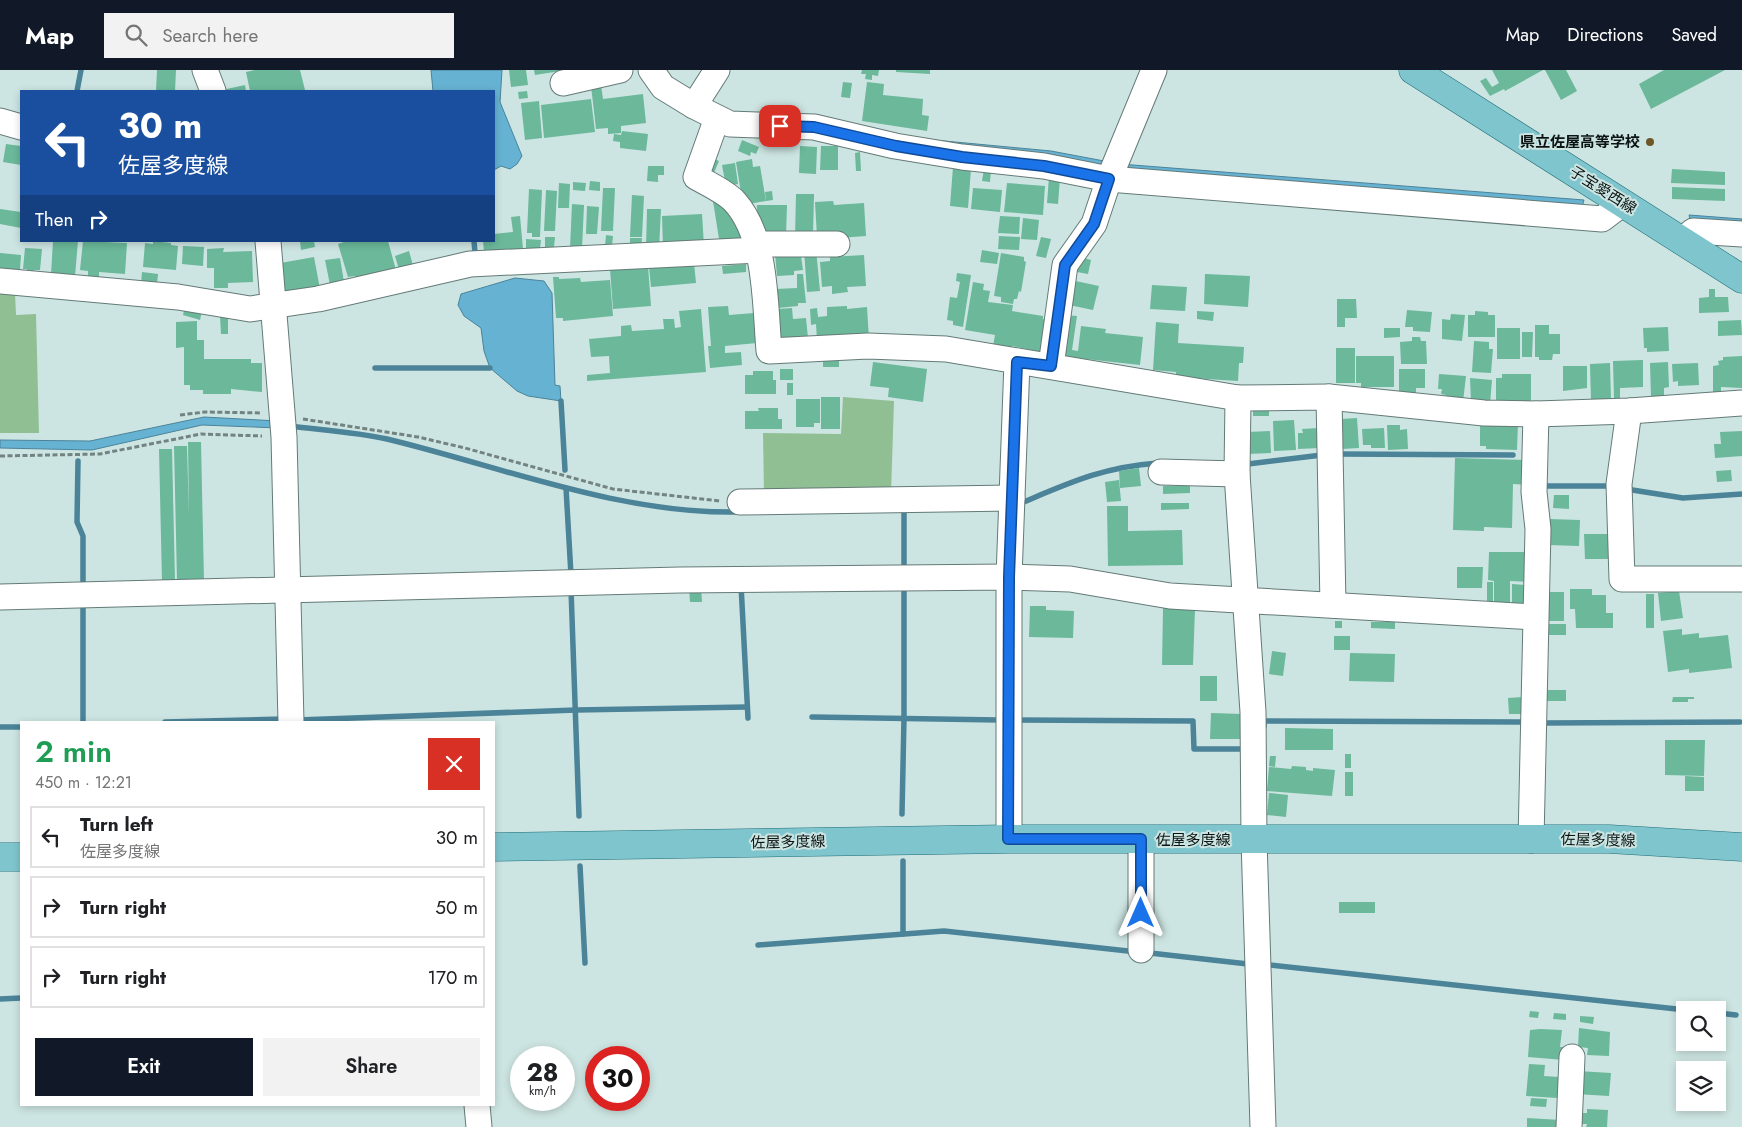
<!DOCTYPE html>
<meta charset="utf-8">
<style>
:root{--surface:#fff;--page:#f2f2f2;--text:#202124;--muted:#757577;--line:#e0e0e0;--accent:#111827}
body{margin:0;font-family:Jost,"Noto Sans JP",sans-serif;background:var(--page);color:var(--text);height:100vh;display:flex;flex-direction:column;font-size:19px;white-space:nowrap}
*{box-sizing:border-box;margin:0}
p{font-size:16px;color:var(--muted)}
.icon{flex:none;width:28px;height:28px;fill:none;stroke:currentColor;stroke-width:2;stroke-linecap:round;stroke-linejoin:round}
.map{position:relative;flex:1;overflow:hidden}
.side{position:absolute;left:20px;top:651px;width:475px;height:385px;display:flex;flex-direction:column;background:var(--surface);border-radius:0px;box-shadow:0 2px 8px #0003}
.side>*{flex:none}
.top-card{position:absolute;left:20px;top:20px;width:475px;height:152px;border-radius:0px;box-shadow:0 2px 8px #0003;background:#1a4fa0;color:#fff;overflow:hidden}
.buttons{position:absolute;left:1676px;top:931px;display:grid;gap:10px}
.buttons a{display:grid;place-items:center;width:50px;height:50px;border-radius:0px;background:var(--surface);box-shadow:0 2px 8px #0003;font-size:25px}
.speed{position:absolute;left:510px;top:976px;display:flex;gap:10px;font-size:25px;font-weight:700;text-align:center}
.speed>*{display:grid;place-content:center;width:65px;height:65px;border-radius:50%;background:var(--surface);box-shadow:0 2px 8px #0003;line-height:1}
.speed small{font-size:12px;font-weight:400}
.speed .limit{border:8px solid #d22;background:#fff;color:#111}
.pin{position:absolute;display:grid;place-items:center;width:42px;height:42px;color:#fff;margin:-21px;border-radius:10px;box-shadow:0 2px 8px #0006}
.me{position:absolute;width:55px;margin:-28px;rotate:0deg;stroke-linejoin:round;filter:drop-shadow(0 0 4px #0008)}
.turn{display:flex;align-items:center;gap:18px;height:105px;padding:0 15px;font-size:22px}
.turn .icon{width:65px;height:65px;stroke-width:2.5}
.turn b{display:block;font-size:35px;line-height:42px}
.then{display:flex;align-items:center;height:48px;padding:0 15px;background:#0003;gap:10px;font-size:19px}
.round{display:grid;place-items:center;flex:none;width:52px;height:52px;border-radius:0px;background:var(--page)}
.head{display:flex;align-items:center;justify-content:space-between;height:85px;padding:0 15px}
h1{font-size:30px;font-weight:600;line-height:38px;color:#1e9e55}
.cta{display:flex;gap:10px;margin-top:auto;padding:10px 15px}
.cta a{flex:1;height:58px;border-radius:0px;background:var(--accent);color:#fff;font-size:20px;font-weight:600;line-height:58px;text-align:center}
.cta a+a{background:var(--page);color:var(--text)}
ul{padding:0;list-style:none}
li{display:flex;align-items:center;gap:15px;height:62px;margin:0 10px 8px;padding:0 5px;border:2px solid var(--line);border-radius:0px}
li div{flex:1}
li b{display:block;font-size:19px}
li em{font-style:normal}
header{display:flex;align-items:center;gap:30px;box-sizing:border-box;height:70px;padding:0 25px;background:var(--accent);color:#fff}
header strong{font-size:24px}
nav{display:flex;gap:28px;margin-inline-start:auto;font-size:18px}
.search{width:350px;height:45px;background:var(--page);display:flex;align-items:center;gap:12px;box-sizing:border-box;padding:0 18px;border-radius:0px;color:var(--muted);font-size:19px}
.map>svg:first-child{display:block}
.green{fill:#90bf93}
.water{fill:#66b2d3;stroke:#4b8399}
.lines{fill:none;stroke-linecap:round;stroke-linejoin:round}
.stream{stroke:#4b8399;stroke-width:5.5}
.building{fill:#6bb89a}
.minor-casing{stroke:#647a77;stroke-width:27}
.major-casing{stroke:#1f6e78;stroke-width:29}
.path{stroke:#728381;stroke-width:3;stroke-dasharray:5 2.5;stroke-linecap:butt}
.minor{stroke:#fff;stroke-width:25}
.major{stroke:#7fc5ce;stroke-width:28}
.route-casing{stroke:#114b97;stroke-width:12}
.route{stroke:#1a73e8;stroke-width:9}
.poi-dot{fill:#6e5727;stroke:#cde5e2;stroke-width:2}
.labels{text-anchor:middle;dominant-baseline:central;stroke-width:4;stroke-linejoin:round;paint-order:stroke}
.poi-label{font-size:15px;font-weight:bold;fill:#0b1413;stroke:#cde5e2;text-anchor:end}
.street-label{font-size:15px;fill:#0b1413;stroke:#cde5e2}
</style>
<header>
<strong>Map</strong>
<div class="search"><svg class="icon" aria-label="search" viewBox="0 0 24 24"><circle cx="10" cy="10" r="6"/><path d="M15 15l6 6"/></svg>Search here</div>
<nav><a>Map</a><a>Directions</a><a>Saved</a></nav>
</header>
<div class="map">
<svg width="1742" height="1057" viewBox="0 0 1742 1057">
<rect width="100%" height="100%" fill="#cde5e2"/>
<g class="green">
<path d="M0 223H15L16 245 36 244 39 363H0Z"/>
<path d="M843 327 894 331 891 424 764 426 763 363 841 364Z"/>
</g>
<g class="water">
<path d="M431 0H502L500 32 522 86 517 94 510 99 501 96 494 100V21H433Z"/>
<path d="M934 70 1051 81 1120 94 1584 130 1582 137 1106 99 934 76Z"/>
<path d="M1689 145 1742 149V156L1691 154Z"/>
<path d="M515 208 544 211 552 223 555 315 560 316 561 331 528 326 517 321 490 298 484 281 481 258 464 246 458 235 461 224Z"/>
<path d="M204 347 278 351 279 358 202 355 92 380 0 378V370L90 371Z"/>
</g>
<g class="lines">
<g class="stream">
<path d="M77 21 81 0"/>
<path d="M474 171 475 183"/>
<path d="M375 298H490"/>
<path d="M561 331 565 400"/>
<path d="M290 356C322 360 356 362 387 369 503 397 618 444 738 442"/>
<path d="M1339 384 1513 385"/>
<path d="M78 391 77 452 83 466V519"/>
<path d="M1248 394 1322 385"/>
<path d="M1541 416H1607"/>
<path d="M566 418 571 505"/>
<path d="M1626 419 1683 428 1742 424"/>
<path d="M1019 434C1069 413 1103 397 1158 393"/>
<path d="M904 438V497"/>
<path d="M741 515 748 648"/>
<path d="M571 519 579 746"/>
<path d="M812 647 999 650"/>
<path d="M298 650 576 640 747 637"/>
<path d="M1018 650 1193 651 1194 679H1244"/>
<path d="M83 652V530"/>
<path d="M165 652 284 649"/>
<path d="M1543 653 1740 652"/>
<path d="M1264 656V651L1521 652"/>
<path d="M0 657H21"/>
<path d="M902 744 904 648V515"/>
<path d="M580 796 585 893"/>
<path d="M903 864V791"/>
<path d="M758 875 944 861 1128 881"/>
<path d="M1150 883 1248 894"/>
<path d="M1269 895 1686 940"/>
<path d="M0 929 21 928"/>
<path d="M1718 943 1736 945"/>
</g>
</g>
<g class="building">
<path d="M157 0H176L175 21H156Z"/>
<path d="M255 0H300L305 20 250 21 246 2Z"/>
<path d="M509 0H526L528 15 511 17Z"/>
<path d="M534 0H567L535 5Z"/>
<path d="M862 0H879L878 6 872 5V10L865 9 866 4H861Z"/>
<path d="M896 0H930V4L896 2Z"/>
<path d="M1492 0H1543L1505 21 1504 19 1490 26 1480 11 1486 8 1492 17 1499 13Z"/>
<path d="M1545 0H1566L1577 21 1561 30Z"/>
<path d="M1664 0H1725L1651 39 1639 14Z"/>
<path d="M843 12 852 13 850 28 841 27Z"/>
<path d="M867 12 884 14 883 25 923 29 922 45 929 46 927 61 862 51Z"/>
<path d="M245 15 246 21H222V20Z"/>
<path d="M601 15 603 29 643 24 646 53 621 56V63L608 64V58L596 59 591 16Z"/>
<path d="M527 21 528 28 519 29 518 22Z"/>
<path d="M591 29 595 62 544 68 541 35Z"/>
<path d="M539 31 542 68 525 70 521 33Z"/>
<path d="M622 61 648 64 646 81 620 78V72L613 71 614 64 621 65Z"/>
<path d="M742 70 759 77 756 84 751 82 750 86 738 81Z"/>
<path d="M6 74 21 76V95L3 92Z"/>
<path d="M800 76 817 77 816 104 799 103Z"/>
<path d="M821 76H838V100H820Z"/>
<path d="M860 82 861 101H856L855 83Z"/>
<path d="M712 88 719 91 714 103 708 100Z"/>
<path d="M752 89 753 97 760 96 766 131 743 135 736 92Z"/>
<path d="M735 93 738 114 726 116 722 95Z"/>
<path d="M648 96H664V105H658V112L647 111Z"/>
<path d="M953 97 971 99 968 138 950 136Z"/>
<path d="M984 99 991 100 990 112 982 111Z"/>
<path d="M1672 99 1725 102V115L1671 113Z"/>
<path d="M1049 107 1060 108 1058 134 1047 133Z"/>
<path d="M590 111 600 112V121L589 120Z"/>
<path d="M573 112 586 113 585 121 573 120Z"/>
<path d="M559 113 570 114 569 138H558Z"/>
<path d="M1007 113 1045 116 1043 145 1004 142Z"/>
<path d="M1672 117 1725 119V131L1672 129Z"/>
<path d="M603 118H615L613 161H601Z"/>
<path d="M973 118 1002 120 1000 142 971 139Z"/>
<path d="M529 119 542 120 540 167H532V163H527Z"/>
<path d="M546 120 557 121 555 161H544Z"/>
<path d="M772 121 773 130 766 131 765 122Z"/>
<path d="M796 124H814L813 167H795Z"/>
<path d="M632 125 644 126 642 167H630Z"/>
<path d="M712 125 731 136 747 173 720 175Z"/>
<path d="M833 131 834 135 864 133 866 166 826 169 817 167 815 132Z"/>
<path d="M572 134 584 135 582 179 570 178Z"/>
<path d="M757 135H787L786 166 762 162 756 157Z"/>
<path d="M587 136 599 137 597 164H586Z"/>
<path d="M0 139 21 142V158L0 154Z"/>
<path d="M647 139H661L659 179 646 178Z"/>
<path d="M702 144 704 176 663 178 662 146Z"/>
<path d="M520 146 523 179 484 182 483 171H494V164L513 162 511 147Z"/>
<path d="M1000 146 1020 147 1019 164 998 163Z"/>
<path d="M1023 148 1039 150 1037 170 1021 169Z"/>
<path d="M606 165 613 166 612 176H605Z"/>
<path d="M999 166 1020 167 1019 180 998 179Z"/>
<path d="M545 167H555L554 178H545Z"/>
<path d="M1041 167 1051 169 1046 188 1036 186Z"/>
<path d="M630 168H642L641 178 630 177Z"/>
<path d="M526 169 541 170 540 179H526Z"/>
<path d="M53 171H78L75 206 51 204Z"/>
<path d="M83 171 127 173 125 204 99 202V207L88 206V201L80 200Z"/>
<path d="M153 171 171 173V175L178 176 176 200 143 197 145 173 153 174Z"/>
<path d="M300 171H314L315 177 301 180Z"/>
<path d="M347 171H388L396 200 357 211 355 206 348 207 338 174Z"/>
<path d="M183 176 204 177 203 196 182 194Z"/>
<path d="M25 178 42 179 40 200H34L33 203H26L27 199H23Z"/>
<path d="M224 178 223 182 252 181 253 212 228 213V218H214V198H207V179Z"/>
<path d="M816 179 820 221 807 222 804 180Z"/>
<path d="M982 180 999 183 997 194 980 192Z"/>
<path d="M409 181 414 199 400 203 395 186Z"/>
<path d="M786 182V187L801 186 803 200 794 201V205L777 206 775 183Z"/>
<path d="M0 183 21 185 20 200 0 198Z"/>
<path d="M1001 183 1024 187V191L1026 192 1021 222 1019 221 1017 229H1014L1013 234 1001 232V227L994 226Z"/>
<path d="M864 185 866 216 847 217 848 222 832 224V216L822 217 820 192 830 191V187Z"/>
<path d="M314 187 320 219 291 224V220L280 221 275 194Z"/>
<path d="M1080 187 1091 190 1088 204 1077 202Z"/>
<path d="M340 188 344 212 330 215 325 190Z"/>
<path d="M694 193 696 213 651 217 649 197Z"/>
<path d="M746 194V202L723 204 722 196Z"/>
<path d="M648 196 651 236 613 239 610 199Z"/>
<path d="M142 202 158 204 157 215 141 214Z"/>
<path d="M957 203 971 205 963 257 953 255V251L947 250 950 227 957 228 960 212 956 211Z"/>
<path d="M797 204H803L806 233H798V236L778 238 776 219 797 218Z"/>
<path d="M1205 204 1250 206 1248 237 1204 234Z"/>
<path d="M553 207H559V209L580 208 581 212 610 210 613 246 563 251V248H556Z"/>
<path d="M1071 210 1099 216 1093 240 1069 235Z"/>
<path d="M973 212 984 214 983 220 990 221 988 232 1013 235 1012 241 1043 246V249L1051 251 1046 283 1012 276 1011 279 993 276 995 265 965 260Z"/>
<path d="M1152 215 1187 217 1185 241 1150 239Z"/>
<path d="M1709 219H1715V227H1728L1729 242 1699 243V228L1709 227Z"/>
<path d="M1337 229H1356L1357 248H1345V257H1337Z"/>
<path d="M185 236 202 241 200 250 183 245Z"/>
<path d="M728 236 729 245 754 243 757 273 725 276V283L741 282 742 295 710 298 708 276H711L708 237Z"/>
<path d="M847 236V239L867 237 869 269 817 270 816 254 811 255 810 239 817 238 818 247 827 246V237Z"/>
<path d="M792 238 793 249 806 248 808 268 779 271 777 239Z"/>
<path d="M701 239 706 302 587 311V305L610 303 609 286 591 287 589 269 621 266V256L631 255 632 261 664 259 663 249H674L675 258 681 257 679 241Z"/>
<path d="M1407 240 1432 242 1430 262 1413 261V257H1405Z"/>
<path d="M1197 241 1214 242 1213 251 1197 249Z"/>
<path d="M1475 241 1488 242V245H1495V267H1468V245H1475Z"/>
<path d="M1451 244 1465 245 1462 271 1442 269V249L1450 250Z"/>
<path d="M1064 245 1077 246 1072 280 1078 281 1081 256 1106 259 1105 263 1143 267 1140 295 1059 286Z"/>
<path d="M220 246H228V264H221Z"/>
<path d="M1741 250 1742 265 1718 266V251Z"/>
<path d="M197 251V270H204V289H251V293H262V322L231 319V324H203V320H190V315H184V277L176 278V252Z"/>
<path d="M1156 252 1179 254 1178 273 1244 277 1243 293H1239L1238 311 1176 307V302L1153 300Z"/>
<path d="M1535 255H1549V264H1560V284H1553L1552 290H1539V287H1535Z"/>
<path d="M1668 257 1669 281 1647 282V278H1644L1643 258Z"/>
<path d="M1384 258H1400V267L1384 268Z"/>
<rect x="1497" y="258" width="23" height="31"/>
<path d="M1522 262H1533L1532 287H1522Z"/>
<path d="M1412 267H1420L1421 271H1426L1427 294H1401L1400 272 1412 271Z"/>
<path d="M1474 271 1489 272V279H1493L1491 303 1472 302Z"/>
<rect x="1336" y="278" width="19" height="35"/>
<path d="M839 286V297H823V287Z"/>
<path d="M1356 286H1394V317H1361V313H1356Z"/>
<path d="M1742 286V318L1721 317V323L1713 324V296L1719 295 1718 291 1723 290V287Z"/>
<path d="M1643 290V317L1620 318V330H1614L1613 291Z"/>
<path d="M873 292 927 299 923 332 888 327 889 318 870 316Z"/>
<path d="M1668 292 1669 317 1664 318V326L1651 327 1650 293Z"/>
<path d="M1610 293 1611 330H1591L1590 294Z"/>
<path d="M1698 293 1699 315 1678 316V311L1673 312 1672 294Z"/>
<path d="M1563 296H1587V318L1563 321Z"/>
<rect x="780" y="299" width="13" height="11"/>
<path d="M1399 299H1425V318H1416V323L1399 324Z"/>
<path d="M753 301H773V310H776V324H745V305H753Z"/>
<path d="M1439 304 1466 306 1463 332 1446 330V325L1441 324 1442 319H1438Z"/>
<path d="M1502 304H1531V336H1496V308H1502Z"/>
<path d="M1470 308 1492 310 1490 334 1471 332Z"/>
<rect x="787" y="313" width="6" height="12"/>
<rect x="821" y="327" width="19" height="32"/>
<path d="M796 329H820V353H814V357H796Z"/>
<path d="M1269 333V346H1253V334Z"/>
<path d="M758 338H778V349H782V359H745V341H759Z"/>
<path d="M1357 348 1359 378 1342 379 1341 349Z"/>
<path d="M1294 350 1296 380 1274 381 1273 351Z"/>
<path d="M1480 352 1518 353 1517 380 1486 379V376H1480Z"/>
<path d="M1387 355H1400V360L1407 359 1408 379 1388 380Z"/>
<path d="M1319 358 1320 378 1298 379V363H1303L1302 359Z"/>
<path d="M1384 358 1385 378H1371V375H1363L1362 359Z"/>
<path d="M1270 361 1271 383 1248 384 1247 362Z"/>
<path d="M1742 361V386L1715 388 1714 374H1721L1720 362Z"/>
<path d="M188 372H201L204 511H177L174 376H187L189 447Z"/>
<path d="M159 379H172L175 511 162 512Z"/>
<path d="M1455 388 1528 390V415L1513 414 1512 458 1484 457V461L1453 460Z"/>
<path d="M1139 398 1141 416 1120 418 1119 401Z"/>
<path d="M1731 400 1732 411 1717 412 1716 401Z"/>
<path d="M1119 410 1121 431 1107 432 1105 412Z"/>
<path d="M1163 416H1190V423L1163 424Z"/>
<path d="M1554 425H1569V439L1553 438Z"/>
<path d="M1161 433H1189V439L1161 440Z"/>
<path d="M1107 436H1128V461L1182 460 1183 495 1108 496Z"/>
<path d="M1549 449 1580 450 1579 476 1548 475Z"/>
<path d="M1584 464H1610V489H1585Z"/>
<path d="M1489 482H1530L1529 512 1510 511V538H1494V511L1488 510Z"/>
<path d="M1457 497H1483L1482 518H1457Z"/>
<rect x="1487" y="512" width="6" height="24"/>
<path d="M1512 514 1528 515V538L1512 537Z"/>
<path d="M701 517 702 532H690L689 518Z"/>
<path d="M1570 519H1592V525H1606V543H1613V558H1576L1575 539H1570Z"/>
<path d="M1679 521 1683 548 1661 551 1658 523Z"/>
<rect x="1544" y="522" width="20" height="29"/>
<rect x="1646" y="524" width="8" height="34"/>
<path d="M1030 536H1046V540L1074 541 1073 568 1029 567Z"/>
<path d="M1163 538 1195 539 1193 595H1162Z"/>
<rect x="1335" y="551" width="7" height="7"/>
<path d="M1371 552H1395V559L1371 558Z"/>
<rect x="1544" y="554" width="22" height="11"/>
<path d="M1682 559V565L1699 563V568L1728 565 1732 598 1689 603V599L1668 602 1663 561Z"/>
<rect x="1334" y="566" width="16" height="14"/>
<path d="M1272 581 1286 583 1283 606 1269 604Z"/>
<path d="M1350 583 1395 584 1394 612 1349 611Z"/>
<rect x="1200" y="606" width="17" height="25"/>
<rect x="1541" y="620" width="25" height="11"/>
<path d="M1523 627V644H1509L1508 628Z"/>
<path d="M1673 627H1694V629H1688V632H1672Z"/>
<path d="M1211 643 1243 644V669H1210Z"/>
<path d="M1285 658 1333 659V680H1285Z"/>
<path d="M1665 670H1705L1704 706 1665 705Z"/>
<rect x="1345" y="684" width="6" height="14"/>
<path d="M1270 686H1276L1275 697 1269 696Z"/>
<path d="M1292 696 1306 697V700L1313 701V698L1335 700 1332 726 1267 721 1269 697 1291 699Z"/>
<rect x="1345" y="702" width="8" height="24"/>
<path d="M1685 706 1704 707V721H1685Z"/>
<path d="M1269 723 1288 725 1286 747 1267 745Z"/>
<rect x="1339" y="832" width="36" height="11"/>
<path d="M1530 941 1539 942 1538 948 1529 947Z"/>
<path d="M1554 943 1566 944V950L1553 949Z"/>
<path d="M1580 946 1594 947 1593 954 1580 952Z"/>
<path d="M1579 958 1610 962 1609 986 1587 985 1588 978 1578 977Z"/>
<path d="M1540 959 1562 960 1560 977H1565L1564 990 1528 987 1530 960Z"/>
<path d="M1529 994 1545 995 1544 1006 1559 1007 1557 1028 1526 1026Z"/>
<path d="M1578 1001 1611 1003 1609 1026 1576 1024Z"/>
<path d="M1531 1028 1547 1029 1546 1037 1530 1036Z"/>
<path d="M1587 1039 1608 1040 1607 1057H1586L1587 1054H1582V1043H1587Z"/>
<path d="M1527 1048 1561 1050 1560 1057H1527Z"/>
</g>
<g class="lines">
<g class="minor-casing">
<g id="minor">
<path d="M205 0 213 21"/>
<path d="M651 0 663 17 694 36 730 54 814 57 895 76 962 87 1044 96 1109 109 1602 149 1623 133"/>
<path d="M563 13 620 0"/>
<path d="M694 36 717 0"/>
<path d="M717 48 696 107C708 114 726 122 735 132 767 168 765 235 769 281L868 276 946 279 1238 328 1329 327 1484 343 1536 344 1629 341 1742 333"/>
<path d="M0 51 21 57"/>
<path d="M268 171 284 367 291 652"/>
<path d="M1681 171 1693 161 1742 164"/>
<path d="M756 174H837"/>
<path d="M0 211 178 227 250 239 318 229 470 194 759 180"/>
<path d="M1051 296 1065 195 1094 154 1109 109 1154 0"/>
<path d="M1329 327 1333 535"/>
<path d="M1238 328 1237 404 1253 642 1254 770 1263 1057"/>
<path d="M1629 341 1619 414 1622 509H1742"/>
<path d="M1161 402 1237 404"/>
<path d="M740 432 1012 428"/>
<path d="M0 527 680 510 1009 507 1070 509 1170 526 1535 547"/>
<path d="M1009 769V507L1017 292"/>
<path d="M1141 769V880"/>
<path d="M1531 770 1538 459 1534 422 1536 344"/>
<path d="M477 1035 479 1057"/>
<path d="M1569 1057 1572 987"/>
</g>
</g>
<g class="major-casing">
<g id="major">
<path d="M1413 0 1742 209"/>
<path d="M494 777 1009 769H1609L1742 777"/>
<path d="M0 787H21"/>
</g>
</g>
<g class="path">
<path d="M180 345 205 342 262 343"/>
<path d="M303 349 418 367 465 378 613 419 720 431"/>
<path d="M0 386 100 384 201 364 262 366"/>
</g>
<use href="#minor" class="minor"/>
<use href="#major" class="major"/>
</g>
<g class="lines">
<g class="route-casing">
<path id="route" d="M780 56 814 57 896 76 962 87 1044 96 1109 109 1094 154 1065 195 1051 296 1017 292 1009 507 1008 769H1141V843"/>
</g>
<use href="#route" class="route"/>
</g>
<circle class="poi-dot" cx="1650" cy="72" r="5"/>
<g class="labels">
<g class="poi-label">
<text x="1640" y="72">県立佐屋高等学校</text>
</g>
<g class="street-label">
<text transform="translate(1603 120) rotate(32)">子宝愛西線</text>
<text x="1193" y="770">佐屋多度線</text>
<text transform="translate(1598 770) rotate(1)">佐屋多度線</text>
<text transform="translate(788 772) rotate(-1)">佐屋多度線</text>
</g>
</g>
</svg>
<div class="buttons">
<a><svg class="icon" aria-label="search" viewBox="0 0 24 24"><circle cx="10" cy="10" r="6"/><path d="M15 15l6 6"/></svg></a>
<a><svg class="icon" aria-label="layers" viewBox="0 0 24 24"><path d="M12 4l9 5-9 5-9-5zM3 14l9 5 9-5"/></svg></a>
</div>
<div class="speed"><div>28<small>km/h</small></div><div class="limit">30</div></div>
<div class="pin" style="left:780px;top:56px;background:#d93025"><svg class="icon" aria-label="arrive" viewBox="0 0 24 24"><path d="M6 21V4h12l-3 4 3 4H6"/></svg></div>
<svg class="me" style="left:1141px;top:843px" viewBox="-20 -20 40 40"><path d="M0-17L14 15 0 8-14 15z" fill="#1a73e8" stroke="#fff" stroke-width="4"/></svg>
<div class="top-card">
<div class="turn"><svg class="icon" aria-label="left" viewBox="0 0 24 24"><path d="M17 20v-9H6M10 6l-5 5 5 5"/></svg><div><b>30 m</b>佐屋多度線</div></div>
<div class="then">Then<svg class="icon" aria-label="right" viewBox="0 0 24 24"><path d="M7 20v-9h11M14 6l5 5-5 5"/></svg></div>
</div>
<section class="side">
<div class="head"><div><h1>2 min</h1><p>450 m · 12:21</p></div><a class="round" style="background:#d93025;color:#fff"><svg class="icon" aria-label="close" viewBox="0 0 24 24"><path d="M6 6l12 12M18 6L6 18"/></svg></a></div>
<ul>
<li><svg class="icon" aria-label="left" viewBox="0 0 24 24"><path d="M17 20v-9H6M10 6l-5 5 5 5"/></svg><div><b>Turn left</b><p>佐屋多度線</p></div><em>30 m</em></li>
<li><svg class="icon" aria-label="right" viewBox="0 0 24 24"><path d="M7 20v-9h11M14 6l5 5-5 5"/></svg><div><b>Turn right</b></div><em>50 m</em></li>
<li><svg class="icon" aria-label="right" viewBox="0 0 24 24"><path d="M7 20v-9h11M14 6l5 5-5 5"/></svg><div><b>Turn right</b></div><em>170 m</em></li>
</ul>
<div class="cta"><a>Exit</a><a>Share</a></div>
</section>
</div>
